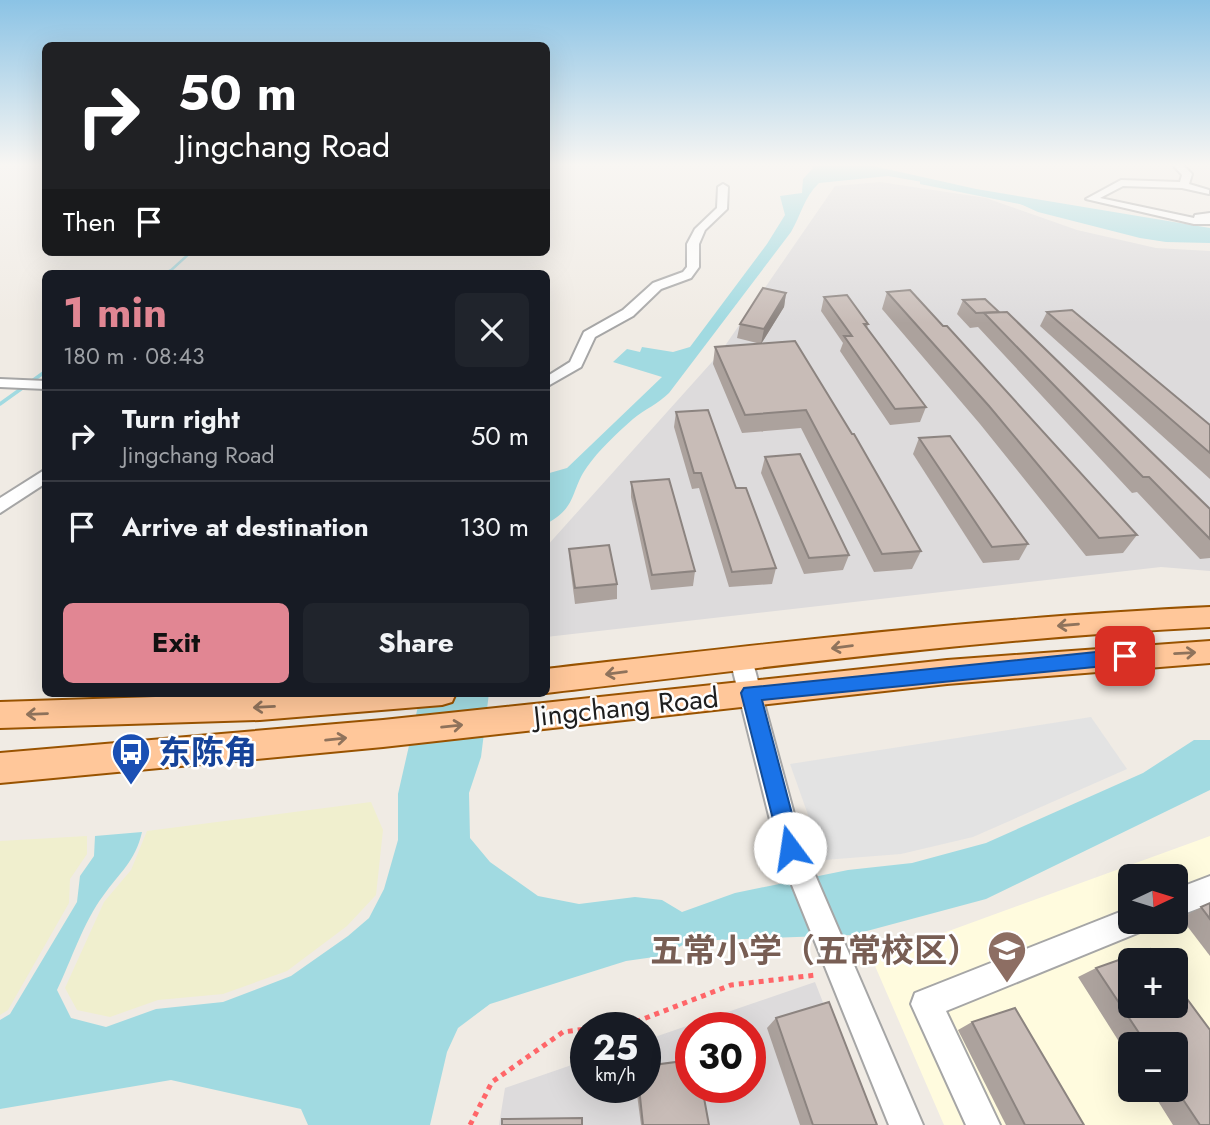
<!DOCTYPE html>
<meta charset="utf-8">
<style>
:root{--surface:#171b24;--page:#20242c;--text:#f1f3f6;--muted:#9ea1a6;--line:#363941;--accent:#e18693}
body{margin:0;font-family:Jost,"Noto Sans SC",sans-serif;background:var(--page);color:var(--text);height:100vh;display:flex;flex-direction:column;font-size:26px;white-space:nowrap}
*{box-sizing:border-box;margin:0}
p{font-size:23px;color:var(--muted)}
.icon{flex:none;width:38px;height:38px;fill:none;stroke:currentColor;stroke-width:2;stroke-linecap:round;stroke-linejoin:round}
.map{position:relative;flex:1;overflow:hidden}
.details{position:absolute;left:42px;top:270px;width:508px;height:427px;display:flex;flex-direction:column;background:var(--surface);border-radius:10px;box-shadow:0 7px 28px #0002}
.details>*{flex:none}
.guide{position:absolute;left:42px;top:42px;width:508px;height:214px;border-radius:10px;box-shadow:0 7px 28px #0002;background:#202124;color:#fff;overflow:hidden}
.needle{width:46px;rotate:86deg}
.controls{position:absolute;left:1118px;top:864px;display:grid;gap:14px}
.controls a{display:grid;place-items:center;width:70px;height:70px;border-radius:10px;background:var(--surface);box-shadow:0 7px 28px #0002;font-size:35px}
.speed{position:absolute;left:570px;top:1012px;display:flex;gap:14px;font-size:35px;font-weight:700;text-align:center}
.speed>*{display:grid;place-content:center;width:91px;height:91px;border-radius:50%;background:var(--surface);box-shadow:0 7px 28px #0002;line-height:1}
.speed small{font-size:18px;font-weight:400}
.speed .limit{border:10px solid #d22;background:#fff;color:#111}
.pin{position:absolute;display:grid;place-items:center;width:60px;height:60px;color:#fff;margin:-30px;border-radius:14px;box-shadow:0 4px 10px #0006}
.me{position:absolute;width:77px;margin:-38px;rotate:346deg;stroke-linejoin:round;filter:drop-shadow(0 0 5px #0008)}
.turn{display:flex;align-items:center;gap:24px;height:147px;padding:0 21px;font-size:32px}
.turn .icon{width:91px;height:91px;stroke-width:2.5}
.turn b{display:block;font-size:49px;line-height:60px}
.then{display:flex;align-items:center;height:66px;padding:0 21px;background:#0003;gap:14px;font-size:26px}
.round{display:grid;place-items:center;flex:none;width:74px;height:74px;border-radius:10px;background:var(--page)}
.overview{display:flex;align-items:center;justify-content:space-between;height:119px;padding:0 21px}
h1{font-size:42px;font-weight:700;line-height:52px;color:var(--accent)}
.button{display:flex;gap:14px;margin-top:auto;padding:14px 21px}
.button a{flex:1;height:80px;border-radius:10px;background:var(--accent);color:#111;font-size:28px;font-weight:700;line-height:80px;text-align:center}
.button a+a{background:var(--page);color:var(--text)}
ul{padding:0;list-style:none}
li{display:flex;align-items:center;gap:21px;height:91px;padding:0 21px;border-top:2px solid var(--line)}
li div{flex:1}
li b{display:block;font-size:26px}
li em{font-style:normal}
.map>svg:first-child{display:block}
.residential{fill:#dddbdc;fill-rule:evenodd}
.education{fill:#fffbde;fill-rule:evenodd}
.farmland{fill:#f0efce}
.parking{fill:#e3e3e3}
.water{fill:#a1dae1}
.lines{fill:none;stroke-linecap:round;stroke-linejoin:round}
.stream-far1{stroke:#a1dae1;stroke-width:2.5}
.stream{stroke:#a1dae1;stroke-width:3.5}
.canal{fill:#a1dae1;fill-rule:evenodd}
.minor-casing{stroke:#a6a6a6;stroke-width:4}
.major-casing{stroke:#995300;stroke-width:4}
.path{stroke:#ff6669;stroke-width:5;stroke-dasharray:5 5;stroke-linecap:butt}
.minor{fill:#fff;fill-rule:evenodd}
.major{fill:#ffc79a;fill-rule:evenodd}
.wall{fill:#aca29d}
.shaded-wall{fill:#8c8480}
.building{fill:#c8bcb7;stroke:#8c8480;stroke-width:2}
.oneway{stroke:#8f735c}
.route{fill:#1a73e8;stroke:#114b97;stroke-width:2}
.labels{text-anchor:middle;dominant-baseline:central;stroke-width:5;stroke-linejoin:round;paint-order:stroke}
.street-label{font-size:28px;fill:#1f1f1f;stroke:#fff}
.near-transit-label{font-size:33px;font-weight:bold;fill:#164399;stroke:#fff;text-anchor:start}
.near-education-label{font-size:33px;font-weight:bold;fill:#785e54;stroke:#fff;text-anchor:end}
</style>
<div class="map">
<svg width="1210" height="1125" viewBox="0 0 1210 1125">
<rect width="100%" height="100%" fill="#f0ebe4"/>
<g class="residential">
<path d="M880 182 986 198 1077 230 1156 248 1210 251V571L1161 567 546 637V547L720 353 835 186Z"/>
<path d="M815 982 871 1125H499L505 1088 586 1060V1087H646V1040ZM691 1027H751V1087H691Z"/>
</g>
<path class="education" d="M1210 836V1125H944L872 959ZM1130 877H1176V922H1130ZM1130 961H1176V1006H1130ZM1130 1045H1176V1090H1130Z"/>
<g class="farmland">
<path d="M371 802 383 830 376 895 347 926 287 971 223 994 158 1000 110 1017 77 1010 65 988 104 902 131 870 147 831Z"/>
<path d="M87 836V854L70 879 69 903 8 1010 0 1015V841Z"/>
</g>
<path class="parking" d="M1091 717 1127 769 973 837 901 854 824 860 790 764Z"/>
<g class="water">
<path d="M810 165H869L976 189 1210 228V243L1166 242 1140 238 1038 212 1003 196 888 176 819 183C804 197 801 215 791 232L669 393C658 404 645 409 633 419 618 432 598 451 587 467 570 491 578 507 546 524V474L567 468 662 377 613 362 627 349 640 352 642 347 673 352 690 347 767 244 785 215 780 196 802 193 803 179 813 168Z"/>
<path d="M421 693H489L481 757 469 793 470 838 490 862 538 896 579 904 635 897 662 900 682 912 735 893 848 870 912 863 986 843 1143 773 1194 740H1210V790L986 899 852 935 691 941 661 956 626 961 490 1004 458 1028 447 1052 430 1125H308L301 1109 171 1080 0 1109V1020L10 1014 77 902 80 876 94 856 95 836 142 832C135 862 120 872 103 896 84 921 71 961 57 990L71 1018 106 1027 156 1009 223 1002 291 976 348 936 369 918 384 889 398 840V794Z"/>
</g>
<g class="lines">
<path class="stream-far1" d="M168 273 191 252"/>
<g class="stream">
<path d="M168 273 170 271"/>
<path d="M0 404 46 371"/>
</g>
<path class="canal" d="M923 179 1034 201 1039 204 1034 207 920 184V180Z"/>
<g class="minor-casing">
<g id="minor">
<path d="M1173 165H1183L1192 174 1189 184 1209 190V194L1182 188 1123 186 1100 198 1194 218 1195 215 1210 213V224H1194L1086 199 1121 180 1180 182 1182 175Z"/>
<path d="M723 184 728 187 727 209 705 230 699 244V267L691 278 661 289 633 316 595 337 581 367 546 387V377L570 362 584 332 623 310 653 283 683 272 687 267V244L695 229 717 208 718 187Z"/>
<path d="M0 379 46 381V389L0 387Z"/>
<path d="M46 469V483L0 513V498Z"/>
<path d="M741 650 749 653 752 659 803 847 923 1125H889L777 848 730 659 733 653Z"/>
<path d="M1210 876V904L1176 917V889Z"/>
<path d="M1130 908V922H1144L1140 932 946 1011 1000 1125H966L911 1004 915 993Z"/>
</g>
</g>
<g class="major-casing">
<g id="major">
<path d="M1210 607V627C988 638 767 667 546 693V669C767 644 988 617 1210 607Z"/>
<path d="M1210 641V663L947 684 383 747 0 783V753L383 720 947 660Z"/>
<path d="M277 693H456L452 702 442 705 260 720 0 728V702Z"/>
</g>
</g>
<g class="path">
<path d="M596 1027 638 1021 731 985 816 975"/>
<path d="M470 1125 492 1082 563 1032 586 1029"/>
</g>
<use href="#minor" class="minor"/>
<use href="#major" class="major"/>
</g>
<g class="wall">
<path d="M887 292 1137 535 1123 553 1086 556 980 424 882 309Z"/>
<path d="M786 293 784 307 761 344 921 551 912 569 874 572 801 428 742 433 713 364 715 347 761 344 737 338 740 324Z"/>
<path d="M824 297 868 324 867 328 926 407 920 422 890 425 840 351 843 343 821 311Z"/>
<path d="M963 300 999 312 1210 509V558L1200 559 1137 492 1132 493 978 327 970 328 957 314Z"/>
<path d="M1047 312 1210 425V479L1040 326Z"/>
<path d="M676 412 736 488 776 568 772 584 729 587 699 488 692 489 674 427Z"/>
<path d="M919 438 1028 544 1019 560 983 563 913 454Z"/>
<path d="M765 457 849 555 843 570 804 574 761 473Z"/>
<path d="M631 482 695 571 693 586 651 590 631 497Z"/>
<path d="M569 549 617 584V599L575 604 570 565Z"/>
<path d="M1210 903V956L1181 918Z"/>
<path d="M1150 949 1159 961H1130V1006H1176V984L1210 1030V1125H1173L1151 1090H1176V1045H1130V1059L1078 977 1096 968Z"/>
<path d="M776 1018 877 1125H800L767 1028Z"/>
<path d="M972 1022 1084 1125H1006L958 1030Z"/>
<path d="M636 1087H646L709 1125H641Z"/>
</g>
<path class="shaded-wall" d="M786 293 784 307 761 344 764 329Z"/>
<g class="building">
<path d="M763 288 786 293 764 329 740 324Z"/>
<path d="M910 290 943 326H947L1137 535 1099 538 989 406 887 292Z"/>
<path d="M847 295 868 324H864L926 407 895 409 844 336H852L824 297Z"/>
<path d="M985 299 999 312 976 313 963 300Z"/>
<path d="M1072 310 1210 425V453L1047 312Z"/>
<path d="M1007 312 1210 509V539L1149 477H1143L984 313Z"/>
<path d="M795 341 852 434H854L921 551 882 554 806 410 745 415 715 347Z"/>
<path d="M708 410 736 488H746L776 568 732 572 701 473H694L676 412Z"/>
<path d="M950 436 1028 544 992 547 919 438Z"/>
<path d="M800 454 849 555 809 558 765 457Z"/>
<path d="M669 479 695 571 652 575 631 482Z"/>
<path d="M609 545 617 584 575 588 569 549Z"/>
<path d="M1210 903V919L1201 907Z"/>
<path d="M1150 949 1159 961H1130V1006H1176V984L1210 1030V1125H1200L1176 1089V1045H1147L1096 968Z"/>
<path d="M829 1002 877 1125H813L776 1018Z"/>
<path d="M1015 1008 1084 1125H1025L972 1022Z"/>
<path d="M691 1060V1087H702L709 1125H643L639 1087H646V1066Z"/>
<path d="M582 1118V1125H502V1119Z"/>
</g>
<defs><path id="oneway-shaft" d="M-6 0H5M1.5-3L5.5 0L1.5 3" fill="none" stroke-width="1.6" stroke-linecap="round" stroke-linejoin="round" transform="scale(1.75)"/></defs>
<g class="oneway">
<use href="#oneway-shaft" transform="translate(1068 625) rotate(175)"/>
<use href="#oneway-shaft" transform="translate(842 647) rotate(173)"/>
<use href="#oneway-shaft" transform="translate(1185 653) rotate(-3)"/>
<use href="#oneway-shaft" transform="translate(616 673) rotate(173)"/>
<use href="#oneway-shaft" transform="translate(264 707) rotate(177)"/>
<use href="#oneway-shaft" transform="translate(37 714) rotate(178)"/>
<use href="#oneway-shaft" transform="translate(452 726) rotate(-6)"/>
<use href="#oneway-shaft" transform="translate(336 739) rotate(-6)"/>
</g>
<linearGradient id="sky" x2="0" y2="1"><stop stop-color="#8bc3e5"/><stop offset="0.51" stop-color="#f8f6f3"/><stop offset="1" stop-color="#f8f6f3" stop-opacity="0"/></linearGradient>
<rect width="1210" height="323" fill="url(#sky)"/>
<path class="route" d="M1125 649 1131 651 1134 656 1131 661 1125 664 762 700 801 848 798 855 790 859 782 855 741 693 744 688Z"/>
<defs>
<g id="bus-pin" transform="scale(2.0125)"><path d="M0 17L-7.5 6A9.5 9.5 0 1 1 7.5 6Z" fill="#1a4fb4" stroke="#fff"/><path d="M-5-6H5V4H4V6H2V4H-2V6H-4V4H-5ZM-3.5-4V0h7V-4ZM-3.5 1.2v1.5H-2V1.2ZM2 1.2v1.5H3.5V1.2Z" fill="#fff"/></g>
<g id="school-pin" transform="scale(2.0125)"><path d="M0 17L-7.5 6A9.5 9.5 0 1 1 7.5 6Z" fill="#8d6e63" stroke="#fff"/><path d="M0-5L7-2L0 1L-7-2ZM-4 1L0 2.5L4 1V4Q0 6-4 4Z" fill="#fff"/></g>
</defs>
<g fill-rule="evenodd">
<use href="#bus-pin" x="131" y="752"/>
<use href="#school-pin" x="1007" y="950"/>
</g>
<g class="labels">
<g class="street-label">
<text transform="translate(626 707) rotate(-6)">Jingchang Road</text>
</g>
<g class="near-transit-label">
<text x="158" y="752">东陈角</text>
</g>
<g class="near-education-label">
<text x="980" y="950">五常小学（五常校区）</text>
</g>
</g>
</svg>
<div class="controls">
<a><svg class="needle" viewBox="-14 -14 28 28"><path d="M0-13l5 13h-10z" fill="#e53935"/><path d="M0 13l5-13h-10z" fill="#9ea1a6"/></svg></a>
<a>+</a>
<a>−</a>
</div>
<div class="speed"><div>25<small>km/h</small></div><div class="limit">30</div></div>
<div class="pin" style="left:1125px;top:656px;background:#d93025"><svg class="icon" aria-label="arrive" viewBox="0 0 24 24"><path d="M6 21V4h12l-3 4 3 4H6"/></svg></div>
<svg class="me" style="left:790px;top:848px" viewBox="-20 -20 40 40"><circle r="19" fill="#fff"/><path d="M0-13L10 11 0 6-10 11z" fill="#1a73e8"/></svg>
<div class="guide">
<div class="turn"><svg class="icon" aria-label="right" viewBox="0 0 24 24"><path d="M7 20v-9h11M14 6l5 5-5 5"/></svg><div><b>50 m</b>Jingchang Road</div></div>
<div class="then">Then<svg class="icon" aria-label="arrive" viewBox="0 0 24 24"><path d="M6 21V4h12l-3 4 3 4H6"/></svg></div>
</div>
<section class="details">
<div class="overview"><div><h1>1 min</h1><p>180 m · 08:43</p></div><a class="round"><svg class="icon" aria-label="close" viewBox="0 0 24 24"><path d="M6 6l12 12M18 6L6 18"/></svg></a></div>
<ul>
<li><svg class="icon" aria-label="right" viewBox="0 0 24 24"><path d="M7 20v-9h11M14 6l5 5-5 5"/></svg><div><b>Turn right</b><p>Jingchang Road</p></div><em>50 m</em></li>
<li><svg class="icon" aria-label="arrive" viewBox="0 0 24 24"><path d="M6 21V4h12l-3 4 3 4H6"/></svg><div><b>Arrive at destination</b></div><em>130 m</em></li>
</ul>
<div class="button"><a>Exit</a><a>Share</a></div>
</section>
</div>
